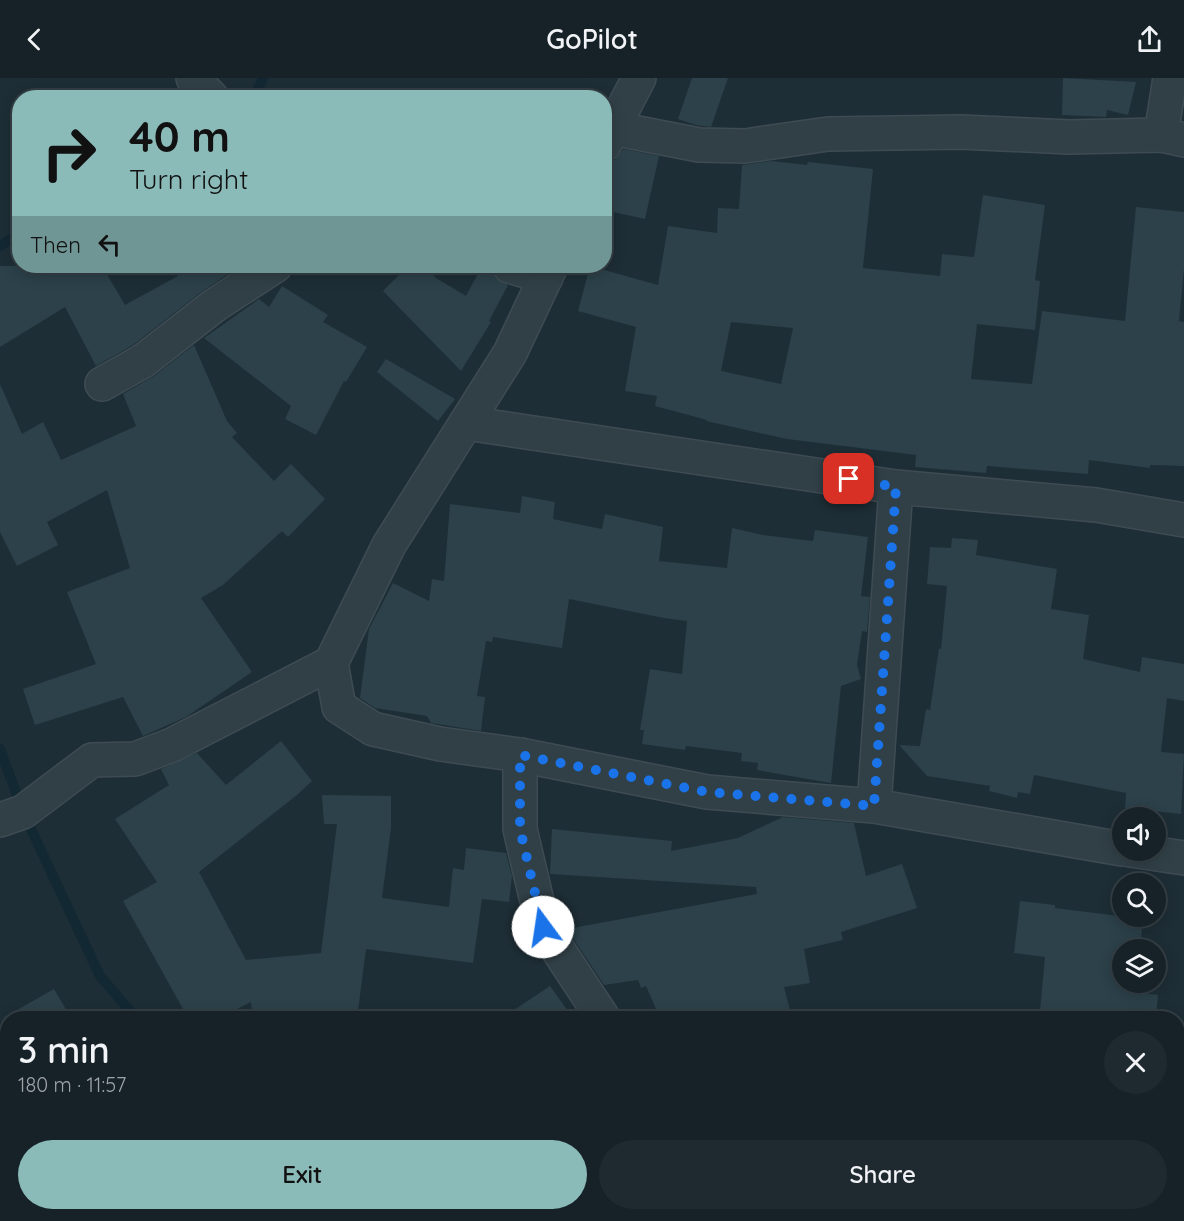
<!DOCTYPE html>
<meta charset="utf-8">
<style>
:root{--surface:#162228;--page:#1f2a30;--text:#f1f3f6;--muted:#9ea4a8;--line:#353f45;--accent:#8bbbb9}
body{margin:0;font-family:Quicksand,sans-serif;background:var(--page);color:var(--text);height:100vh;display:flex;flex-direction:column;font-size:22px;white-space:nowrap}
*{box-sizing:border-box;margin:0}
p{font-size:20px;color:var(--muted)}
.icon{flex:none;width:33px;height:33px;fill:none;stroke:currentColor;stroke-width:2;stroke-linecap:round;stroke-linejoin:round}
.map{position:relative;flex:1;overflow:hidden}
.sheet{position:absolute;left:0px;top:933px;width:1185px;height:210px;display:flex;flex-direction:column;background:var(--surface);border-radius:24px 24px 0 0;box-shadow:0 3px 15px #0003,0 0 0 2px var(--line)}
.sheet>*{flex:none}
.top-card{position:absolute;left:12px;top:12px;width:600px;height:183px;border-radius:24px;box-shadow:0 3px 15px #0003,0 0 0 2px var(--line);background:#8bbbb9;color:#111;overflow:hidden}
.tools{position:absolute;left:1112px;top:729px;display:grid;gap:12px}
.tools a{display:grid;place-items:center;width:54px;height:54px;border-radius:50%;background:var(--surface);box-shadow:0 3px 15px #0003,0 0 0 2px var(--line);font-size:30px}
.pin{position:absolute;display:grid;place-items:center;width:51px;height:51px;color:#fff;margin:-26px;border-radius:12px;box-shadow:0 3px 9px #0006}
.me{position:absolute;width:66px;margin:-33px;rotate:346deg;stroke-linejoin:round;filter:drop-shadow(0 0 4px #0008)}
.turn{display:flex;align-items:center;gap:21px;height:126px;padding:0 18px;font-size:27px}
.turn .icon{width:78px;height:78px;stroke-width:2.5}
.turn b{display:block;font-size:42px;line-height:51px}
.then{display:flex;align-items:center;height:57px;padding:0 18px;background:#0003;gap:12px;font-size:22px}
.round{display:grid;place-items:center;flex:none;width:63px;height:63px;border-radius:32px;background:var(--page)}
.overview{display:flex;align-items:center;justify-content:space-between;height:102px;padding:0 18px}
h1{font-size:36px;font-weight:600;line-height:45px}
.button{display:flex;gap:12px;margin-top:auto;padding:12px 18px}
.button a{flex:1;height:69px;border-radius:36px;background:var(--accent);color:#111;font-size:24px;font-weight:600;line-height:69px;text-align:center}
.button a+a{background:var(--page);color:var(--text)}
header{display:flex;justify-content:space-between;align-items:center;height:78px;padding:0 18px;background:var(--surface);font-size:27px;font-weight:600}
.map>svg:first-child{display:block}
.lines{fill:none;stroke-linecap:round;stroke-linejoin:round}
.stream{stroke:#122833;stroke-width:10}
.building{fill:#2c414a;fill-rule:evenodd}
.minor-casing{stroke:#3e4b53;stroke-width:36}
.minor{stroke:#314047;stroke-width:33}
.route{stroke:#1a73e8;stroke-width:10;stroke-dasharray:0 18}
</style>
<header><svg class="icon" aria-label="back" viewBox="0 0 24 24"><path d="M15 5l-7 7 7 7"/></svg>GoPilot<svg class="icon" aria-label="share" viewBox="0 0 24 24"><path d="M12 15V3M7 8l5-5 5 5M5 13v7h14v-7"/></svg></header>
<div class="map">
<svg width="1184" height="1143" viewBox="0 0 1184 1143">
<rect width="100%" height="100%" fill="#1e2e36"/>
<g class="lines">
<g class="stream">
<path d="M250 20 256 15 263 0"/>
<path d="M0 168 20 155"/>
<path d="M0 671 23 734 100 898 136 940"/>
<path d="M295 1136 300 1143"/>
</g>
</g>
<g class="building">
<path d="M692 0H728L711 49 696 47 678 41Z"/>
<path d="M1063 0 1136 4 1128 37 1107 32 1106 39 1062 37Z"/>
<path d="M623 71 659 78 645 141 604 132V105L608 85 615 82Z"/>
<path d="M771 83 807 87 808 84 873 91 863 190 940 198 942 176 974 179 983 117 1045 127 1035 202 1040 203 1035 252 977 246 971 301 1032 306 1042 233 1125 243 1136 129 1184 134V191L1179 243 1184 244V388L1150 387V390L1089 382 1088 396 987 388 986 395 915 389 916 377 787 361 706 343 707 342 655 328 657 318 625 313 636 249 578 233 590 188 658 207 668 148 717 155 718 130 739 131 742 87ZM731 244 793 250 781 306 721 293Z"/>
<path d="M0 188H102L125 227 178 198 170 188H224L230 195 204 212 133 267 96 288 65 229 0 269Z"/>
<path d="M408 188H424L436 200 466 218 482 188H491V193L495 200 508 207 489 243 491 244 461 293 383 213Z"/>
<path d="M282 208 328 237 323 244 367 269 346 304 344 303 316 357 285 341 291 328 204 260 259 221 269 229Z"/>
<path d="M194 267 227 343 237 355 232 359 274 403 291 386 325 421 288 459 282 453 223 507 201 520 252 594 186 639 143 658 123 619 35 647 23 611 96 586 67 514 130 490 107 412 47 444 58 467 17 488 0 454V306L22 356 43 344 61 382 136 348 123 316 154 298Z"/>
<path d="M386 281 455 321 438 343 377 294Z"/>
<path d="M522 418 555 424 553 441 602 451 605 436 663 449 659 483 727 490 732 450 763 457 813 463 815 452 868 459 861 518 870 519 867 554 862 553 857 587 861 601 841 608 831 705 757 692 758 685 741 683 742 675 686 668 685 672 642 666 644 652H640L650 591 682 596 687 543 664 540 569 521 562 570 493 559 492 564 486 563 477 618 485 619 481 653 431 645 427 638 375 630 360 620 369 551 393 505 429 523 432 501 444 503 450 426 520 435Z"/>
<path d="M952 460 978 462 976 477 1057 491 1051 531 1089 537 1083 581 1140 594 1142 579 1184 586V623L1167 620 1161 674 1184 676 1181 736 1125 730 1126 715 1034 697 1030 716 1018 714 1017 720 989 713 990 708 927 698 899 667 920 668 926 631 930 632 939 570 941 571 947 508 927 506 930 469 951 470Z"/>
<path d="M281 663 312 703 297 717 199 794 246 882 321 875 337 746H324L322 717 391 718V750L382 820 449 829 453 790 464 792 466 770 506 775 512 798 509 824 482 821 473 885 366 871 357 940H304L303 936 252 940 251 924 219 940H188L123 823 157 804 115 741 169 707 161 691 197 675 226 707Z"/>
<path d="M783 739 854 745 866 798 902 786 917 830 841 854 843 862 804 871 810 905 784 909 792 940H660L646 908 641 910 638 902 604 907 567 851 757 816 756 809 550 796 552 751 672 763 671 773 738 760Z"/>
<path d="M1020 823 1055 827V830L1143 841 1140 872H1122V904H1137L1136 914 1158 917 1156 940H1098L1040 933 1045 879 1014 875Z"/>
<path d="M550 908 573 940H502Z"/>
<path d="M54 911 71 940H3Z"/>
</g>
<g class="lines">
<g class="minor-casing">
<g id="minor">
<path d="M193 0 212 20"/>
<path d="M612 50 699 67 745 68 828 56 961 54 1069 59 1161 57 1184 62"/>
<path d="M1161 57 1170 0"/>
<path d="M604 67 639 0"/>
<path d="M509 188 546 199"/>
<path d="M102 306 143 283 215 227 275 188"/>
<path d="M466 345 896 409 1096 427 1184 442"/>
<path d="M331 585 339 629 373 651 440 666 520 677 707 714 874 728 1122 771"/>
<path d="M520 677V751L543 849 603 940"/>
<path d="M874 728 896 409"/>
<path d="M0 742 23 734 92 682 135 681 172 667 331 585 389 467 510 275 551 188"/>
<path d="M1130 772 1184 780"/>
<path d="M692 1136 694 1143"/>
</g>
</g>
<use href="#minor" class="minor"/>
</g>
<g class="lines">
<path class="route" d="M543 849 520 751V677L707 714 874 728 896 409 849 401"/>
</g>
</svg>
<div class="tools">
<a><svg class="icon" aria-label="sound" viewBox="0 0 24 24"><path d="M4 9h4l5-4v14l-5-4H4zM17 9q2 3 0 6"/></svg></a>
<a><svg class="icon" aria-label="search" viewBox="0 0 24 24"><circle cx="10" cy="10" r="6"/><path d="M15 15l6 6"/></svg></a>
<a><svg class="icon" aria-label="layers" viewBox="0 0 24 24"><path d="M12 4l9 5-9 5-9-5zM3 14l9 5 9-5"/></svg></a>
</div>
<div class="pin" style="left:849px;top:401px;background:#d93025"><svg class="icon" aria-label="arrive" viewBox="0 0 24 24"><path d="M6 21V4h12l-3 4 3 4H6"/></svg></div>
<svg class="me" style="left:543px;top:849px" viewBox="-20 -20 40 40"><circle r="19" fill="#fff"/><path d="M0-13L10 11 0 6-10 11z" fill="#1a73e8"/></svg>
<div class="top-card">
<div class="turn"><svg class="icon" aria-label="right" viewBox="0 0 24 24"><path d="M7 20v-9h11M14 6l5 5-5 5"/></svg><div><b>40 m</b>Turn right</div></div>
<div class="then">Then<svg class="icon" aria-label="left" viewBox="0 0 24 24"><path d="M17 20v-9H6M10 6l-5 5 5 5"/></svg></div>
</div>
<section class="sheet">
<div class="overview"><div><h1>3 min</h1><p>180 m · 11:57</p></div><a class="round"><svg class="icon" aria-label="close" viewBox="0 0 24 24"><path d="M6 6l12 12M18 6L6 18"/></svg></a></div>
<div class="button"><a>Exit</a><a>Share</a></div>
</section>
</div>
